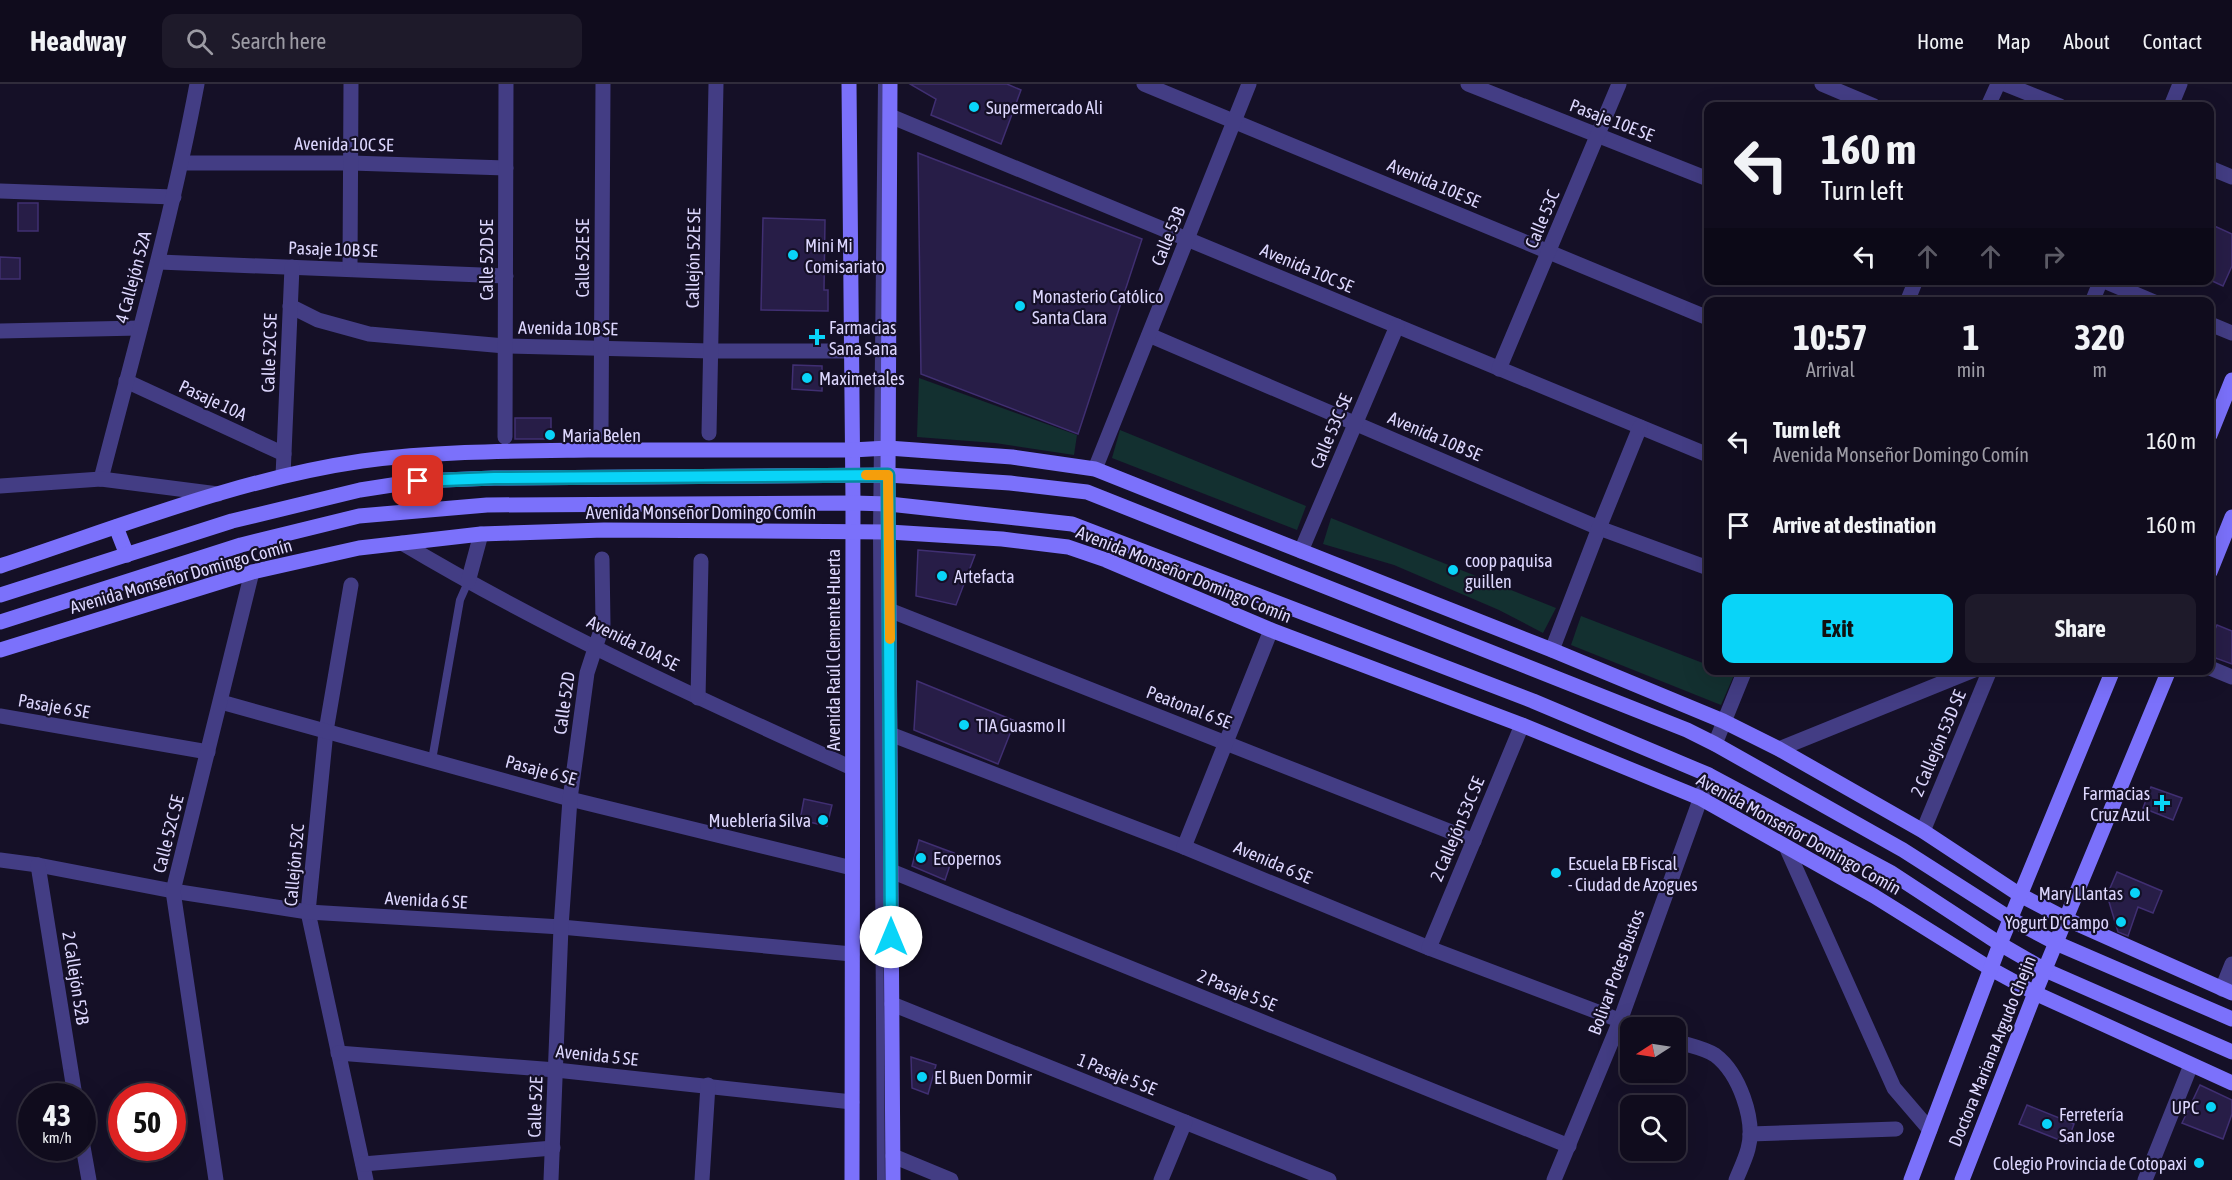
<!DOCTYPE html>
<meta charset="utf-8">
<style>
:root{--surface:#100c1d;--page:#1e1a2a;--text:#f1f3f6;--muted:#9c9ba4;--line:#302c3b;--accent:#09d4f8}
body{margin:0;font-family:"Asap Condensed",sans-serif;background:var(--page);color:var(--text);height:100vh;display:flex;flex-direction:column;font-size:22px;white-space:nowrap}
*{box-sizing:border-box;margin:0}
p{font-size:20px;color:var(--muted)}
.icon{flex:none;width:33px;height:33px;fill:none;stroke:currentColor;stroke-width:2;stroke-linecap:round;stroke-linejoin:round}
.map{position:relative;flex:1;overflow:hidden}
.drawer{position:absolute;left:1704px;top:213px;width:510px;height:378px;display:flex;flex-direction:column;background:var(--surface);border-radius:12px;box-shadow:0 6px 24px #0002,0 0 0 2px var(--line)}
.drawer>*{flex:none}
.top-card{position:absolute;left:1704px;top:18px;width:510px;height:183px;border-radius:12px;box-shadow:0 6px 24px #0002,0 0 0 2px var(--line);background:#100c1d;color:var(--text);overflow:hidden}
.needle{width:39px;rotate:258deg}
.buttons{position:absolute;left:1620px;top:933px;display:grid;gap:12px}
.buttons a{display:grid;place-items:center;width:66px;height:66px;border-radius:12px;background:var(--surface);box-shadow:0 6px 24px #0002,0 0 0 2px var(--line);font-size:30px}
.speed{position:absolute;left:18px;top:999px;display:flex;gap:12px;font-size:30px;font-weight:700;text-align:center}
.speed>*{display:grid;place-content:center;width:78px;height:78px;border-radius:50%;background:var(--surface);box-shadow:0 6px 24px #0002,0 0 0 2px var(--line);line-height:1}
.speed small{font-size:15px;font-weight:400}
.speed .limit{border:9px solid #d22;background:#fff;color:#111}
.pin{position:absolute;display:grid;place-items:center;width:51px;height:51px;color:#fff;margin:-26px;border-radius:12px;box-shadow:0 3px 9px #0006}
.me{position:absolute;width:66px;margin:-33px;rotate:0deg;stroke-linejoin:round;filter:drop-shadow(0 0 4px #0008)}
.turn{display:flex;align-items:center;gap:21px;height:126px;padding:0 18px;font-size:27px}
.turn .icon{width:78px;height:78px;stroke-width:2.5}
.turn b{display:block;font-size:42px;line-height:51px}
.lanes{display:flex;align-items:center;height:57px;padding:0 18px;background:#0003;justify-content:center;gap:30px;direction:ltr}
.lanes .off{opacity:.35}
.eta{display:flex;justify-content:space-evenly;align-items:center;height:102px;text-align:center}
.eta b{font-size:36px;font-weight:700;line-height:42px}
.primary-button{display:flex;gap:12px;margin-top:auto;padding:12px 18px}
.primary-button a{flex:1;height:69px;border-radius:12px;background:var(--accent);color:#111;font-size:24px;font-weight:700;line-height:69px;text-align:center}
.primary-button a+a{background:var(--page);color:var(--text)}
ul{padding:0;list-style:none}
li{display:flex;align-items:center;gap:18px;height:84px;padding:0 18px}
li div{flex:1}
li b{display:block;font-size:22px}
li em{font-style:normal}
header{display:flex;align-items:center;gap:36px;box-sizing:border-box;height:84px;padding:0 30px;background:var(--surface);border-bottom:2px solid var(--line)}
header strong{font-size:28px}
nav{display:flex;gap:33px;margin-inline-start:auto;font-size:21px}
.search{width:420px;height:54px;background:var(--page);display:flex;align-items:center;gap:15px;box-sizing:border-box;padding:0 21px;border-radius:12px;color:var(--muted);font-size:22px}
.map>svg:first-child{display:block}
.green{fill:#133030}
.building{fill:#271d47;stroke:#402f72;stroke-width:1.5}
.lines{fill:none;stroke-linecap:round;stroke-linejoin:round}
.lane{stroke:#433d84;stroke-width:8}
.street{stroke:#433d84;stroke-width:15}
.secondary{stroke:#7b71fb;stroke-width:15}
.route-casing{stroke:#068aa1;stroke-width:15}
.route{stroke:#09d4f8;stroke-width:10}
.slow{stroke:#f59e0b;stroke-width:10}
.poi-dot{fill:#09d4f8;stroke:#151027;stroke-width:2}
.labels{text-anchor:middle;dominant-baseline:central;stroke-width:4.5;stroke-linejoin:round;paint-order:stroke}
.poi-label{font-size:18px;fill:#ddd7fe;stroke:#151027;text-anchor:start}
.street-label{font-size:18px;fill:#ddd7fe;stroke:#151027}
</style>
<header>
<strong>Headway</strong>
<div class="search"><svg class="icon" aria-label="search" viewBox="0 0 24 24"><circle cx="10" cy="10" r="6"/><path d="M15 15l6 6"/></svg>Search here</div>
<nav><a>Home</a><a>Map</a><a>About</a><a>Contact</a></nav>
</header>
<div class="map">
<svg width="2232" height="1096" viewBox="0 0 2232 1096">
<rect width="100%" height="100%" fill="#151027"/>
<g class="green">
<path d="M919 294 1077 351 1074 371 995 359 917 353Z"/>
<path d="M1120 346 1306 422 1297 446 1112 374Z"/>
<path d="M1331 434 1556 524 1543 549 1499 526 1394 481 1323 460Z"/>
<path d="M1581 532 1708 581V586L1722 587 1734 591 1721 621 1571 561Z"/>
</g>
<g class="building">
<path d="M910 0H1007L1021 6 1001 60 931 31 936 15Z"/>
<path d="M918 69 1142 155 1078 350 921 290Z"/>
<rect x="18" y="119" width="20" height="28"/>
<path d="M763 134 825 136 824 206H828V227L761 226Z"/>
<path d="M2210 140 2232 150V182L2223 202 2210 196Z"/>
<path d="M0 173 20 174V195H0Z"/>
<path d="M793 281 822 282V307L792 305Z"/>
<rect x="515" y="334" width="36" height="21"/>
<path d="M918 466 975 471 956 521 916 512Z"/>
<path d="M2217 541 2232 547V580L2210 572V556Z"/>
<path d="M917 597 1015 637 998 680 914 646Z"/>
<path d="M2151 703 2182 714 2173 736 2143 724Z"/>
<path d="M804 715 832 721 827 742 800 736Z"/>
<path d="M919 756 954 769 945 796 912 782Z"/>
<path d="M2117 788 2162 807 2153 829 2138 823 2128 852 2118 848 2107 811Z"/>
<path d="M911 973 936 981 928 1010 912 1004Z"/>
<path d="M2200 1001 2232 1016V1030L2223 1055 2182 1039Z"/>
<path d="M2027 1021 2074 1040 2067 1059 2019 1040Z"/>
</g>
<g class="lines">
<g class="lane">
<path d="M432 676 460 516 468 498"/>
<path d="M881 1096 877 448 882 0"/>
</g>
<g class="street">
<path d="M1144 0 1708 234"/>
<path d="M1468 0 1708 95"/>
<path d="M1822 0 1874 22"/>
<path d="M2005 0 2060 22"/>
<path d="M1988 22 1998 0"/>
<path d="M2171 22 2180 0"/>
<path d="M890 32 1708 371"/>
<path d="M182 79H351L506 84"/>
<path d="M2210 84 2232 93"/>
<path d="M0 107 174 113"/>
<path d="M159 178 506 192"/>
<path d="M350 185 351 0"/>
<path d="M2102 196 2154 218"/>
<path d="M1907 218 1916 196"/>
<path d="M2092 218 2101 196"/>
<path d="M290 222 318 236 369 250 505 262 711 267H851"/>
<path d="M2210 240 2232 249"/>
<path d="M0 247 140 244"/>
<path d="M1149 251 1599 444 1708 484"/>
<path d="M1499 285 1619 0"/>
<path d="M126 297 284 370"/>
<path d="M601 348 603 0"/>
<path d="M709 349 716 0"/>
<path d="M505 353 506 0"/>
<path d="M1095 385 1249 0"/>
<path d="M283 392 292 183"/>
<path d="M101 395C135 263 172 133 197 0"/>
<path d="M0 402 101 395 218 410"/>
<path d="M402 459C546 545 700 615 852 684"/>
<path d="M1301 467 1397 242"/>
<path d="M468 498 481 450"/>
<path d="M351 501 326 647 308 828 366 1096"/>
<path d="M889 526 1474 757"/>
<path d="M1552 566 1599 444 1640 343"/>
<path d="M2210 584 2232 593"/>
<path d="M698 614 701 477"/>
<path d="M221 618 570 715 852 784"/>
<path d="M0 632 208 668"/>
<path d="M890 650 1184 763 1429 864 1640 944"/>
<path d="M1715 660 1745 586"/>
<path d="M1779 665 1974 586"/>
<path d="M1923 747 1990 586"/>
<path d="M1184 763 1271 546"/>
<path d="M1787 765 1894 1004 1930 1046"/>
<path d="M0 776 38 781 173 807 308 828 561 843 852 870"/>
<path d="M38 781 75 1012"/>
<path d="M891 787 1569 1062"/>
<path d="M1429 864 1522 641"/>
<path d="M2222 905 2232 880"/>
<path d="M892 920 1329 1096"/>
<path d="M1676 957C1687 961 1705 964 1715 971 1739 989 1756 1036 1748 1065 1745 1076 1740 1086 1736 1096"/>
<path d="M338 969 556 986 852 1018"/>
<path d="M1750 1050 1896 1045"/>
<path d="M82 1057 89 1096"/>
<path d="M893 1072 951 1096"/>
<path d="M363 1080 553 1064"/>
<path d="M216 1096 173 807 252 488"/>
<path d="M551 1096 561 843 570 715 587 589 603 540 602 475"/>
<path d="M702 1096 708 1001"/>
<path d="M1161 1096 1185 1038"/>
<path d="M1554 1096 1620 937 1709 691"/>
<path d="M2145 1096 2191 981"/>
</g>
<g class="secondary">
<path d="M849 0 853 419 852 1096"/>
<path d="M890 0 888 391 893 1096"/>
<path d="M2210 351 2232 296"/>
<path d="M116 443 127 471"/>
<path d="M0 482C119 443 238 395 362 377 437 367 513 367 588 366 676 366 764 366 852 366L888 364 1012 373 1095 385 1238 442 1552 566 1723 637 1779 665 1923 747 2020 811 2066 835 2232 909"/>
<path d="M2210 488 2232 433"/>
<path d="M0 511 232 437 360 406 418 397 494 394 888 391 1010 399 1087 408 1687 646 1715 660 1903 766 2011 835 2056 859 2232 935"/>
<path d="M0 538 241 461 359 432 487 421 853 419 889 420 1072 440 1533 617 1709 691 1890 788 2000 860 2045 886 2232 968"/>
<path d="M0 566 252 488 359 464 481 450 604 446 889 448 1002 455 1068 463 1106 476 1271 546 1522 641 1700 714 1874 812 1991 885 2035 909 2232 999"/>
<path d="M1911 1096 2000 860 2113 586"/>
<path d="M1962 1096 2035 909 2169 586"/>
</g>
</g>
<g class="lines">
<g class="route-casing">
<path id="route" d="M418 397 494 394 888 391 891 853"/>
</g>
<use href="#route" class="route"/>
<path class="slow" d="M866 391H888L890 555"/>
</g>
<g class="poi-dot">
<circle cx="974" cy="23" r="6"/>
<circle cx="793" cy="171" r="6"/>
<circle cx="1020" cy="222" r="6"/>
<path d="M814 244h6v6h6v6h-6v6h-6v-6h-6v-6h6z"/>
<circle cx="807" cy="294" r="6"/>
<circle cx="550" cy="351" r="6"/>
<circle cx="1453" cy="486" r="6"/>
<circle cx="942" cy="492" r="6"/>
<circle cx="964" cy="641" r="6"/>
<path d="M2159 710h6v6h6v6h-6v6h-6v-6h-6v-6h6z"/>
<circle cx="823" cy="736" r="6"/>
<circle cx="921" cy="774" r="6"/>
<circle cx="1556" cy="789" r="6"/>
<circle cx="2135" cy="809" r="6"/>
<circle cx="2121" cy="838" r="6"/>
<circle cx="922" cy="993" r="6"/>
<circle cx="2211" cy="1023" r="6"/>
<circle cx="2047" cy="1040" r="6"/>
<circle cx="2199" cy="1079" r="6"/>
</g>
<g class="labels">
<g class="poi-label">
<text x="986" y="23">Supermercado Ali</text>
<text x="805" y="161">Mini Mi<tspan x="805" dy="21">Comisariato</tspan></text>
<text x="1032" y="212">Monasterio Católico<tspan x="1032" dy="21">Santa Clara</tspan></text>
<text x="829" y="243">Farmacias<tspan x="829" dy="21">Sana Sana</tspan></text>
<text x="819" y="294">Maximetales</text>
<text x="562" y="351">Maria Belen</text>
<text x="1465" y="476">coop paquisa<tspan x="1465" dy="21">guillen</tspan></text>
<text x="954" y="492">Artefacta</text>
<text x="976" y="641">TIA Guasmo II</text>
<text x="2150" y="709" text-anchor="end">Farmacias<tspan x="2150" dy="21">Cruz Azul</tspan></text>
<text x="811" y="736" text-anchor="end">Mueblería Silva</text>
<text x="933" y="774">Ecopernos</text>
<text x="1568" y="779">Escuela EB Fiscal<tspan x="1568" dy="21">- Ciudad de Azogues</tspan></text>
<text x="2123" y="809" text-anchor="end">Mary Llantas</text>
<text x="2109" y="838" text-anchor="end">Yogurt D'Campo</text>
<text x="934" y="993">El Buen Dormir</text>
<text x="2199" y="1023" text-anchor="end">UPC</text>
<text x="2059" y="1030">Ferretería<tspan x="2059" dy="21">San Jose</tspan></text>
<text x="2187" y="1079" text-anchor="end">Colegio Provincia de Cotopaxi</text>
</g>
<g class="street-label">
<text transform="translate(1612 36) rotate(21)">Pasaje 10E SE</text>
<text transform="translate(344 60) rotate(1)">Avenida 10C SE</text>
<text transform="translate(1434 99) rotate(23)">Avenida 10E SE</text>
<text transform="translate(1542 135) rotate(-67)">Calle 53C</text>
<text transform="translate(1168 152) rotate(-68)">Calle 53B</text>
<text transform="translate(333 165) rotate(2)">Pasaje 10B SE</text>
<text transform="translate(582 174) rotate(-90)">Calle 52E SE</text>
<text transform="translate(693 174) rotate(-89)">Callejón 52E SE</text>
<text transform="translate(486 176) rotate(-90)">Calle 52D SE</text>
<text transform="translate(1307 184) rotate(23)">Avenida 10C SE</text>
<text transform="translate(133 193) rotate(-75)">4 Callejón 52A</text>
<text transform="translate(568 244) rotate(1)">Avenida 10B SE</text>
<text transform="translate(269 269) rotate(-88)">Calle 52C SE</text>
<text transform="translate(213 316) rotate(25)">Pasaje 10A</text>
<text transform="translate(1331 347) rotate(-67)">Calle 53C SE</text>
<text transform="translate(1435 352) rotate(23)">Avenida 10B SE</text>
<text x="701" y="428">Avenida Monseñor Domingo Comín</text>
<text transform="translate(1184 490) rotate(22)">Avenida Monseñor Domingo Comín</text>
<text transform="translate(181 492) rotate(-16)">Avenida Monseñor Domingo Comín</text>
<text transform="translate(633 559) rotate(27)">Avenida 10A SE</text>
<text transform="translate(833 566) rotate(-90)">Avenida Raúl Clemente Huerta</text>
<text transform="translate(564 619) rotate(-82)">Calle 52D</text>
<text transform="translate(54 622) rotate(10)">Pasaje 6 SE</text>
<text transform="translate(1189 623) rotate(21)">Peatonal 6 SE</text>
<text transform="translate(1938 659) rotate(-67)">2 Callejón 53D SE</text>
<text transform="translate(541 686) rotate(15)">Pasaje 6 SE</text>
<text transform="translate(1457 745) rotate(-67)">2 Callejón 53C SE</text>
<text transform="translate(168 750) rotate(-76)">Calle 52C SE</text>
<text transform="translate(1799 750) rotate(29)">Avenida Monseñor Domingo Comín</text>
<text transform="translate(1273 778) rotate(23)">Avenida 6 SE</text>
<text transform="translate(294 781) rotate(-85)">Callejón 52C</text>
<text transform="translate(426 816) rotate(3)">Avenida 6 SE</text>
<text transform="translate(1616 888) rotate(-70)">Bolivar Potes Bustos</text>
<text transform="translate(76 894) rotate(81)">2 Callejón 52B</text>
<text transform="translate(1237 906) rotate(22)">2 Pasaje 5 SE</text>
<text transform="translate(1992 967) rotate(-68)">Doctora Mariana Argudo Chejin</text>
<text transform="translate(597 971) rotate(6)">Avenida 5 SE</text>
<text transform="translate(1117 990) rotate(22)">1 Pasaje 5 SE</text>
<text transform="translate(535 1023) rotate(-88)">Calle 52E</text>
</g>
</g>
</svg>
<div class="buttons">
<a><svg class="needle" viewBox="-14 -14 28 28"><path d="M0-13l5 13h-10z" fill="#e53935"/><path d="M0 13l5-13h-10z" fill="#9c9ba4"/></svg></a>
<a><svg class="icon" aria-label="search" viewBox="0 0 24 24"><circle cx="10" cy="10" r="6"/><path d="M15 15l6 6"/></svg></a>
</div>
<div class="speed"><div>43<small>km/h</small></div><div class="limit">50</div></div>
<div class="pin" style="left:418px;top:397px;background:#d93025"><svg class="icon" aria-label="arrive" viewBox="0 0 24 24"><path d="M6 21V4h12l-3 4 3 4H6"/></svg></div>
<svg class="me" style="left:891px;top:853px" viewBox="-20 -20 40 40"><circle r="19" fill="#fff"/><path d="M0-13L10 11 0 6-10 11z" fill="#09d4f8"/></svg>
<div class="top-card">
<div class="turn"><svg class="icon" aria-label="left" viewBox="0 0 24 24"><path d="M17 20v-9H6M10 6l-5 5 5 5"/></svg><div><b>160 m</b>Turn left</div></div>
<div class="lanes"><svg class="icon" aria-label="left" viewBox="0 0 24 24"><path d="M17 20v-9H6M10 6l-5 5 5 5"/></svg><svg class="icon off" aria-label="ahead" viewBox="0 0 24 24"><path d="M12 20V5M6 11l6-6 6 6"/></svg><svg class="icon off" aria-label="ahead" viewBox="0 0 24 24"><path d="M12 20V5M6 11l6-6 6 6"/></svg><svg class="icon off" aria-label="right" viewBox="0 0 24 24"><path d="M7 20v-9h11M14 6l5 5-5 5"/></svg></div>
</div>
<section class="drawer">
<div class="eta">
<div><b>10:57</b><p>Arrival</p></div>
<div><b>1</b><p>min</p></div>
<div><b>320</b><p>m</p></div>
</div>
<ul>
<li><svg class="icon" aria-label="left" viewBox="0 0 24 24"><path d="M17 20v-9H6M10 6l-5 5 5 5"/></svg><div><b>Turn left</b><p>Avenida Monseñor Domingo Comín</p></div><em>160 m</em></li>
<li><svg class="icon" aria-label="arrive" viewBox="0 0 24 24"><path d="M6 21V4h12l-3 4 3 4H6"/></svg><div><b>Arrive at destination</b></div><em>160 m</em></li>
</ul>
<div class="primary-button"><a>Exit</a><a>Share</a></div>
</section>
</div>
